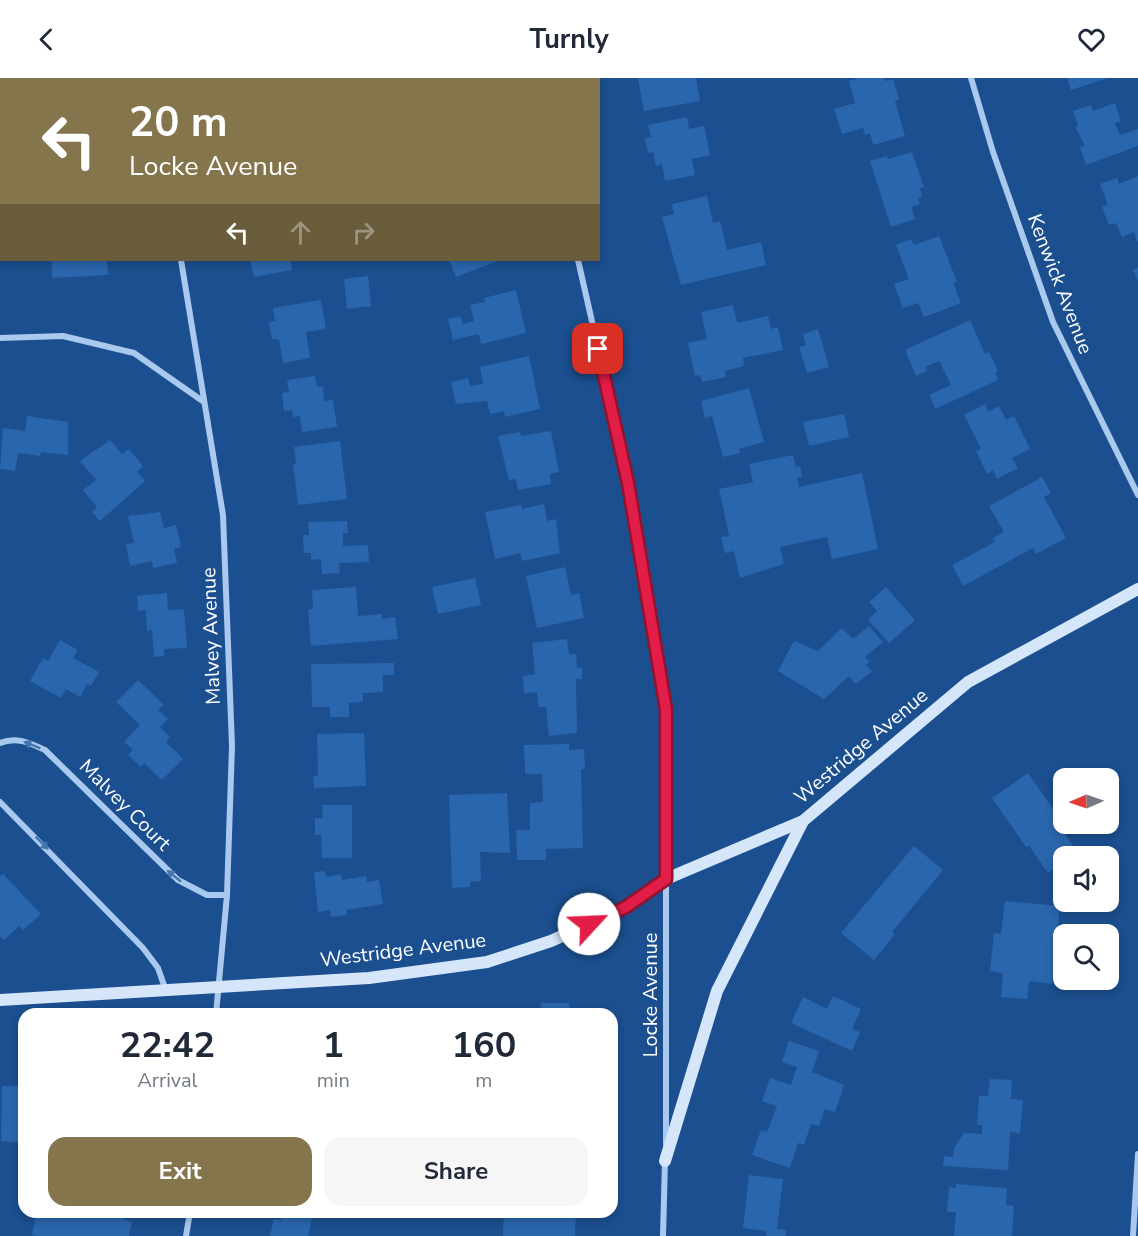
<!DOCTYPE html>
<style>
:root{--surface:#fff;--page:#f6f6f7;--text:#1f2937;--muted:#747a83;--accent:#84754c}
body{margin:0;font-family:"Nunito Sans",sans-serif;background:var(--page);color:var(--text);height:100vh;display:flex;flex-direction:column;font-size:22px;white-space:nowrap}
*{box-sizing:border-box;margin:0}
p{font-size:20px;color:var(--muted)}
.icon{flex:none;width:33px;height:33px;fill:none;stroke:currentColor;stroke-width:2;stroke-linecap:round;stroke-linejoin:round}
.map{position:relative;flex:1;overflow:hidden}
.drawer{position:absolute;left:18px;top:930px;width:600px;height:210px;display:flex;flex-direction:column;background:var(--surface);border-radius:18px;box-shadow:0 3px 9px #0003}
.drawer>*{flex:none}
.hud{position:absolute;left:0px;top:0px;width:600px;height:183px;box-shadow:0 3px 9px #0003;background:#84754c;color:#fff;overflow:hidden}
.needle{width:39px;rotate:268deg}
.fabs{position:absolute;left:1053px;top:690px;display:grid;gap:12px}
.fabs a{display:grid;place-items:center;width:66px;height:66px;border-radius:12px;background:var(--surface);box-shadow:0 3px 9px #0003;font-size:30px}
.pin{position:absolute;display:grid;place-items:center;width:51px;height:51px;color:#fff;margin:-26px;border-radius:12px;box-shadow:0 3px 9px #0006}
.me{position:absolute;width:66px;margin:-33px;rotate:65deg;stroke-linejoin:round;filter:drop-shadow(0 0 4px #0008)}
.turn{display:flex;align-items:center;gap:21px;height:126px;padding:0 30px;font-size:27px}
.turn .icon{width:78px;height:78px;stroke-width:2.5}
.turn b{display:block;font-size:42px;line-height:51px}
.lanes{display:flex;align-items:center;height:57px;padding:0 30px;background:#0003;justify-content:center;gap:30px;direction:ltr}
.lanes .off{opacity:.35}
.eta{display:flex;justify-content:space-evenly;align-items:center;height:102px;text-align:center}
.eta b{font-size:36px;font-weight:700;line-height:42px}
.primary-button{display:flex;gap:12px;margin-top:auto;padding:12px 30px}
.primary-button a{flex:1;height:69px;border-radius:18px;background:var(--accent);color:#fff;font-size:24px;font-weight:700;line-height:69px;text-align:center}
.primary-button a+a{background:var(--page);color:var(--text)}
header{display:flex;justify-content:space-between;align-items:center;height:78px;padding:0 30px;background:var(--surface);font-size:27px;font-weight:700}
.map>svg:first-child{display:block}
.building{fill:#2a66ad}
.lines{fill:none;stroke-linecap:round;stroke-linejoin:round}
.street{stroke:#a9c9ee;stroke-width:6}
.secondary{stroke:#d6e6fa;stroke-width:12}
.oneway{fill:#4674ac}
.route-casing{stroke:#92132f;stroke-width:15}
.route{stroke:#e11d48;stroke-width:10}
.labels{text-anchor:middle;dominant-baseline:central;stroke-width:6;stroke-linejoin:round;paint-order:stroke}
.street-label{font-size:20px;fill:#fff;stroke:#1b4f8f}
</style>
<header><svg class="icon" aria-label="back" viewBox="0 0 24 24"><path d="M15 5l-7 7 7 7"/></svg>Turnly<svg class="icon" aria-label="heart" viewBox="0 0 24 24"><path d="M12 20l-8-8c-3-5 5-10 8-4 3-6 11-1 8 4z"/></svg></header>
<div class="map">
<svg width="1138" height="1158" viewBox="0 0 1138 1158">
<rect width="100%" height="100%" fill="#1b4f8f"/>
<g class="building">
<path d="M638 0H696L700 23 644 33Z"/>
<path d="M859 0H884L885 3 893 1 899 21 895 23 905 58 873 67 870 55 865 57 863 50 842 56 834 31 855 25 849 3Z"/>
<path d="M1067 0H1108L1071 12Z"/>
<path d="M1115 25 1121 43 1115 45 1120 57 1138 51V68L1086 87 1080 69 1085 68 1075 49 1078 48 1073 33 1091 27 1093 33Z"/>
<path d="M687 39 689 51 704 48 710 77 692 81 695 97 665 103 662 86 656 88 653 74 648 75 645 60 651 59 648 47Z"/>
<path d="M912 74 924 109 920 110 922 118 918 120 920 126 911 129 915 141 891 149 870 83 887 78 888 81Z"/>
<path d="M1138 98V165L1134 154 1122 159 1116 145 1109 147 1102 129 1108 127 1100 106 1117 100 1119 106Z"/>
<path d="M707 118 713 145 720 143 727 172 761 164 766 187 681 207 662 139 674 136 672 126Z"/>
<path d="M939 158 957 204 953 205 961 225 924 239 918 225 903 230 894 206 909 201 896 167 911 161 914 167Z"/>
<path d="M52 182H107L108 197 52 200Z"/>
<path d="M250 182H290L292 192 254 199Z"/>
<path d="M449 182H500L456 199Z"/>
<path d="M1138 190V203L1133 192Z"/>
<path d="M368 198 371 228 347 231 344 201Z"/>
<path d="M516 212 526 255 481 266 479 256 453 262 448 241 460 238 463 246 474 243 470 227 485 224 484 220Z"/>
<path d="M321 222 326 251 306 254 310 280 283 285 279 261H272L269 244 275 243 273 230Z"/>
<path d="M733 227 737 245 768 238 771 251 778 249 783 272 743 280 744 288 725 293 726 299 702 304 700 297 695 298 688 265 707 261 701 234Z"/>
<path d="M970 242 985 276 989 274 998 293 995 294 998 302 935 331 929 317 951 307 939 283 925 289 927 293 916 298 905 272Z"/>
<path d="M818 251 829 289 807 295 799 269 806 267 803 256Z"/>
<path d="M529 278 540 331 505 339 504 333 490 336 487 323 456 326 451 304 468 300 470 308 483 306 480 289Z"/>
<path d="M315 298 317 309H323L324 323 333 322 337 349 302 354 300 338 293 339 292 332 284 333 282 315 289 314 287 302Z"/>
<path d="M749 310 764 364 739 371 740 375 723 379 712 338 705 340 701 323Z"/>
<path d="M985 326 988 334 999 328 1006 342 1014 338 1030 371 1012 380 1018 390 997 401 993 392 987 396 976 373 981 371 964 337Z"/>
<path d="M844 336 849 359 809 368 803 344Z"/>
<path d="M27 338 68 344V377L41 374 40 378 18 375 15 393 0 391 3 350 25 353Z"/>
<path d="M551 353 559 394 550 396 551 406 518 412 516 401 509 402 498 358 520 354 521 358Z"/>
<path d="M110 362 122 376 129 371 143 388 137 394 145 403 100 443 92 434 97 429 83 412 96 402 80 383Z"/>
<path d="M340 363 347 421 298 427 293 386H296L294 369Z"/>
<path d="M793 377 796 389 800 388 802 399 797 400 799 409 862 395 878 471 832 481 827 459 780 469 784 486 740 500 734 473 725 475 721 459 729 458 719 411 753 404 749 386Z"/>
<path d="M1042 399 1051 415 1044 419 1066 460 1036 476 1033 470 963 508 952 487 995 464 993 460 1004 454 989 428Z"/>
<path d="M544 426 547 443 556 441 560 475 522 483 520 475 495 481 485 434 521 427 522 431Z"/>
<path d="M160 434 164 450 176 447 181 469 174 471 177 485 153 490 152 483 130 488 126 466 134 465 128 438Z"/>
<path d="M347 443 348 455H343V468L368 467 369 484 339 485 340 495 322 496 321 481 311 482V475H304L303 457H309L308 444Z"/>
<path d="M565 489 571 517 579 515 584 540 537 550 526 498Z"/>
<path d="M475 500 481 527 438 536 432 509Z"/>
<path d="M356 509 358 538 382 536V541L395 539 398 561 311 568 308 532 313 531 312 512Z"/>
<path d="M886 509 915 542 889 565 868 542 877 533 869 524Z"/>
<path d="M167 515 168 532 184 531 187 570 164 571V578L154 579 152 552 147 553 146 532 138 533 137 518Z"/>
<path d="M869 548 883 564 865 579 870 584 866 587 872 593 856 606 849 598 824 621 778 593 794 563 818 573 842 550 853 561Z"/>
<path d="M567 561 569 576H576L577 590H582V601H576L577 655 549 658 546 629H538L537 614 524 615 523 598 535 596 532 565Z"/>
<path d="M60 562 78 572 73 580 99 594 91 608 87 606 80 619 66 611 61 620 30 603 43 580 48 583Z"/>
<path d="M394 585V597H383V614L363 615V624L349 625V639H330V629H312L311 586Z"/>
<path d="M138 602 164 627 158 632 168 641 160 649 170 659 166 664 183 681 162 702 144 685 141 689 128 677 133 672 124 664 140 647 116 624Z"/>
<path d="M364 655 366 708 314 710 313 698H318L317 656Z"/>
<path d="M569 666V672L584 671 585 691 581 692 583 770 546 771V782H517L516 752H530V725L543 724 542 696H525L524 667Z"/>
<path d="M1028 695 1060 741 1056 743 1078 775 1072 778H1064V785L1048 795 1029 768 1026 769 992 720Z"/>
<path d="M507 715 510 775 480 774 481 803 470 804V809L452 810 449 717Z"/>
<path d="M322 727H352V780H322L321 757H315V740H323Z"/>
<path d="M914 768 943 792 892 854 895 856 874 882 841 855Z"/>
<path d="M325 793 326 799 341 796 342 802 366 798 367 804 379 802 383 826 346 832 347 837 331 839 330 832 318 834 314 794Z"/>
<path d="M3 796 41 836 23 852 19 848 4 862 0 858V798Z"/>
<path d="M1005 823 1060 828 1052 906 1029 903 1027 921 1001 919 1003 895 990 893 994 855 1001 856Z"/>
<path d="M833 918 861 931 852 951 860 954 852 973 791 945 803 919 827 931Z"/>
<path d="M541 925H569V936H540Z"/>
<path d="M789 963 819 973 812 994 844 1007 835 1034 825 1031 819 1048 811 1046 804 1067 798 1065 790 1090 752 1077 761 1052 767 1054 777 1028 762 1023 770 1000 791 1007 797 989 782 984Z"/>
<path d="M990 1001 1012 1002 1011 1021 1023 1022 1020 1055 1010 1054 1008 1092 943 1088 944 1078 953 1079 954 1070 964 1055 982 1056V1047H977L979 1018H988Z"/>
<path d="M2 1008H24V1065L1 1063Z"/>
<path d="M749 1097 783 1101 777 1151 786 1152V1158H766V1153L743 1150Z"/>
<path d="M956 1106 1007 1110 1006 1127 1014 1128 1012 1158H954L956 1134H947L949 1109 956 1110Z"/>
<path d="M37 1134H126L124 1142 132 1143 129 1158H37L32 1157Z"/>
<path d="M283 1134 313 1136 308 1158H270L274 1141 281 1142Z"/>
<path d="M504 1134H576L575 1158H503Z"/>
</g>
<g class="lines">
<g class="street">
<path d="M151 0V2"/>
<path d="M546 0V2"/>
<path d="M971 0 993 74 1053 244 1138 417"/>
<path d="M181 182 223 437 232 668 227 817 216 936"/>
<path d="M578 182 629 406 666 631V1066"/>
<path d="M0 260 63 258 134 275 204 324"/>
<path d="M0 665C16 658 30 665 45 672L178 802 207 817H227"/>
<path d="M0 724 143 870 158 890 165 910"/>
<path d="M186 1158 190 1134"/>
<path d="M663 1158 665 1082"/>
<path d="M1133 1158 1138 1076"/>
</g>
<g class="secondary">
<path d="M0 922 369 900 487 884 551 863 626 829 666 801 803 743 968 604 1138 511"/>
<path d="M665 1083 717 913 803 743"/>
</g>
</g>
<defs><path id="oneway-solid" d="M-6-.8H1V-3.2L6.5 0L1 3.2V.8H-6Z" transform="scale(1.5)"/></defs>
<g class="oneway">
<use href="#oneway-solid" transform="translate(32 667) rotate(-158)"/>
<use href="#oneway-solid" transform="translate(42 765) rotate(45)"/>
<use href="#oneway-solid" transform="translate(174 798) rotate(-141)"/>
</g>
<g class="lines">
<g class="route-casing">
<path id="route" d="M589 846 626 829 666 801V631L628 405 598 271"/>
</g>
<use href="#route" class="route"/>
</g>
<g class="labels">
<g class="street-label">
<text transform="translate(1060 206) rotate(69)">Kenwick Avenue</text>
<text transform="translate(211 558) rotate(-92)">Malvey Avenue</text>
<text transform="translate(861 668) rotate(-40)">Westridge Avenue</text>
<text transform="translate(125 727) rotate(45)">Malvey Court</text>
<text transform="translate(403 872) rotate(-7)">Westridge Avenue</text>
<text transform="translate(650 917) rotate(-90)">Locke Avenue</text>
</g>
</g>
</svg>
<div class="fabs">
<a><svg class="needle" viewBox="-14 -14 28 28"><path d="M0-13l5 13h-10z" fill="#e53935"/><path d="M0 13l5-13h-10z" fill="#747a83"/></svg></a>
<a><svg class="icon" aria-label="sound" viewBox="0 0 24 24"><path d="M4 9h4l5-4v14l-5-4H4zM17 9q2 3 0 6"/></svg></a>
<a><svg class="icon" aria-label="search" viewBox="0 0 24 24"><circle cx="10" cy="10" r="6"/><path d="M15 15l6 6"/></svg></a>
</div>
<div class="pin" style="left:598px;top:271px;background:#d93025"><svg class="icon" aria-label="arrive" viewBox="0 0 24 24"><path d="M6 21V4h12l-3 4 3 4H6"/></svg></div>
<svg class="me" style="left:589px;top:846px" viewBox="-20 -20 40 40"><circle r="19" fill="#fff"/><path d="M0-13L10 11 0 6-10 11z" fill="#e11d48"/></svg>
<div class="hud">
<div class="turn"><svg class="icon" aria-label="left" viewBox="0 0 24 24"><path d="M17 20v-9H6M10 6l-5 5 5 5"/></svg><div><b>20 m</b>Locke Avenue</div></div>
<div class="lanes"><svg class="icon" aria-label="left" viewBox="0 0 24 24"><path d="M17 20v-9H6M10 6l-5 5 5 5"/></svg><svg class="icon off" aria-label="ahead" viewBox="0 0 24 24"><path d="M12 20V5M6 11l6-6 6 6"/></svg><svg class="icon off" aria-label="right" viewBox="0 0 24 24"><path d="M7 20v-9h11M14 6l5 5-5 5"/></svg></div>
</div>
<section class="drawer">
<div class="eta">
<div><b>22:42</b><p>Arrival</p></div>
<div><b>1</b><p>min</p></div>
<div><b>160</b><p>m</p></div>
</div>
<div class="primary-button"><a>Exit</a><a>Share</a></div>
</section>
</div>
